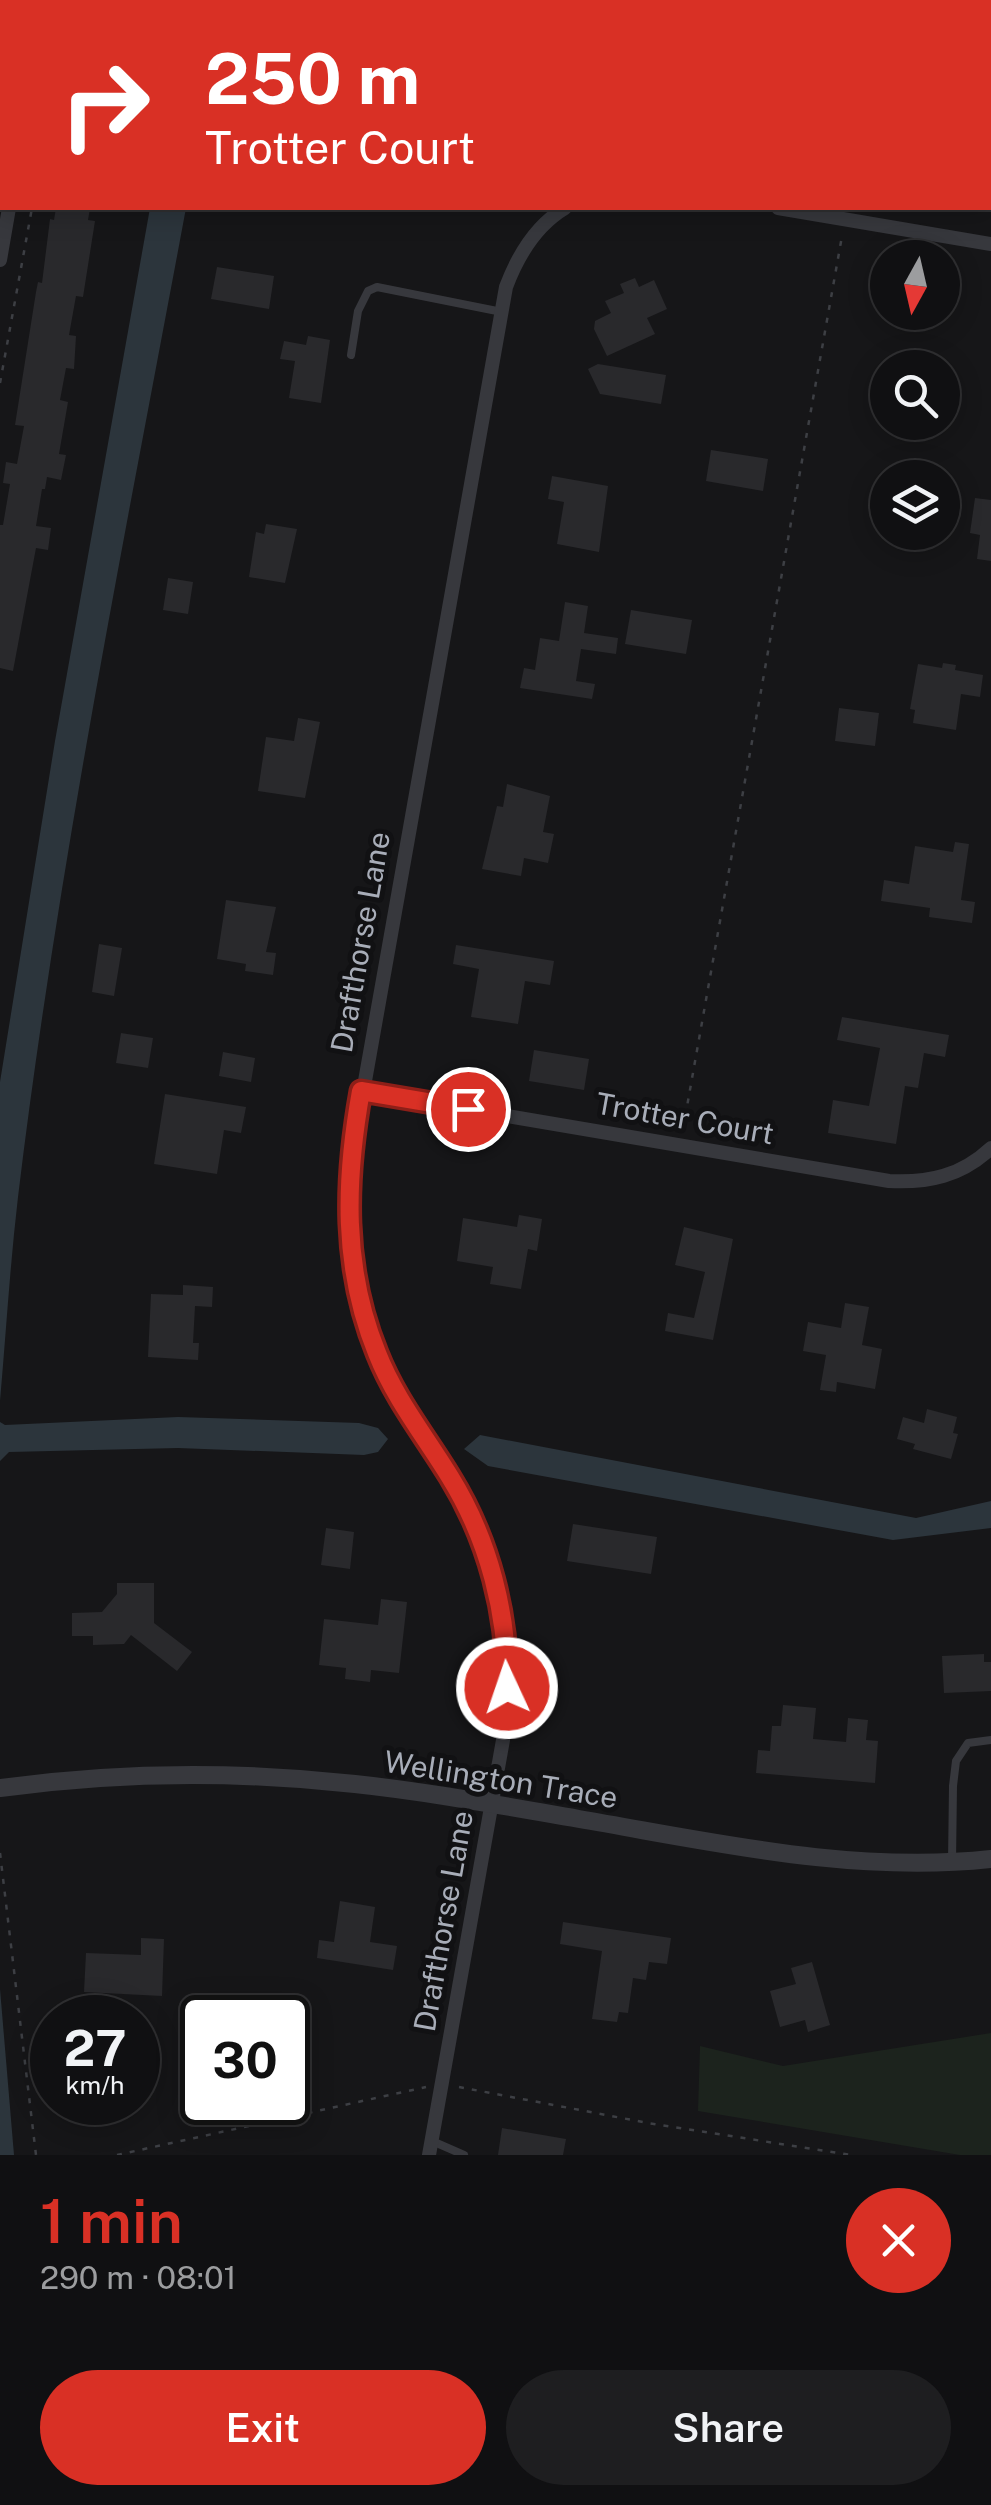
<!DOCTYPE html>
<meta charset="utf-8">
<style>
:root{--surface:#101012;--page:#1e1e20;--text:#f1f3f6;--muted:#9c9d9f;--line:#303032;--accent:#d93025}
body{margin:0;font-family:"Public Sans",sans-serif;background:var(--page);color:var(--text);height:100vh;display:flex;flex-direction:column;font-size:38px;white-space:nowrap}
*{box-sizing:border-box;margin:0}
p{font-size:32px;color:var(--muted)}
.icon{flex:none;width:55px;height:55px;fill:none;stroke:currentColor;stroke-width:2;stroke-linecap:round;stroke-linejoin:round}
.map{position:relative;height:2155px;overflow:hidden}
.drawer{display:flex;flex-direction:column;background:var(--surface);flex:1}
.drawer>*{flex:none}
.hud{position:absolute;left:0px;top:0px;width:992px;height:210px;box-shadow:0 5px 25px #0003,0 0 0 2px var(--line);background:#d93025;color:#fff;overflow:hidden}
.needle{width:65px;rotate:188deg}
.controls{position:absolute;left:870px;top:240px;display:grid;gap:20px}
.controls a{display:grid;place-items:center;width:90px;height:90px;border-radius:50%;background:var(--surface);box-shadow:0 5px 25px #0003,0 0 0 2px var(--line);font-size:50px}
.speed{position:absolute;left:30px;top:1995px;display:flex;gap:20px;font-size:50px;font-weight:700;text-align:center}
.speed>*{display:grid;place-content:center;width:130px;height:130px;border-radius:50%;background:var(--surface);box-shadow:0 5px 25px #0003,0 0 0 2px var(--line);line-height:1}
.speed small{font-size:25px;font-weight:400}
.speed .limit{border:5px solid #111;border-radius:15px;background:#fff;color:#111}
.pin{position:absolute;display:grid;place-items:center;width:85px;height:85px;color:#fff;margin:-42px;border:5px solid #fff;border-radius:50%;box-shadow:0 2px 10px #0007}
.me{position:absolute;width:110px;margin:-55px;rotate:357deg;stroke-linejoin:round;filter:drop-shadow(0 0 8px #0008)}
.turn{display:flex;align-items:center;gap:35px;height:210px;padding:0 40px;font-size:45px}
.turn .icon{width:130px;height:130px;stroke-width:2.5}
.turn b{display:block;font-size:70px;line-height:85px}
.round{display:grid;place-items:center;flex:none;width:105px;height:105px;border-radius:52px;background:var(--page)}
.head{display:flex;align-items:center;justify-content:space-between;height:170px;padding:0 40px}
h1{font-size:60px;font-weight:600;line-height:75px;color:var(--accent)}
.action{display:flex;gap:20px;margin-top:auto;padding:20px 40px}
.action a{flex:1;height:115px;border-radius:60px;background:var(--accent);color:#fff;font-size:40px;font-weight:600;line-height:115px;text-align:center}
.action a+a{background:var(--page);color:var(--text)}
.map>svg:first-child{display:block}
.green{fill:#1c231d}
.water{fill:#2c353c}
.building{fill:#29292c}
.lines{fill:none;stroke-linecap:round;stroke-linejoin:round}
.path{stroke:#3d3f44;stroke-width:2.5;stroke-dasharray:5 8;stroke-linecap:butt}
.service{stroke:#37383d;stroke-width:8}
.minor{stroke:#37383d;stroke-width:14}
.tertiary{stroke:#37383d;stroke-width:18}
.route-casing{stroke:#8d1f18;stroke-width:25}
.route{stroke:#d93025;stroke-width:18}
.labels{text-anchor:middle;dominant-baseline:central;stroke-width:10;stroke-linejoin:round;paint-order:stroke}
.street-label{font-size:30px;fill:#a8adb8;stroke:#111113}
</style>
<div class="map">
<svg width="991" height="2155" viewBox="0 0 991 2155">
<rect width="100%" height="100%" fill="#161618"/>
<path class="green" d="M991 2033V2155H960L698 2111 700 2046 783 2066Z"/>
<g class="water">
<path d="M150 208H186C125 536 58 865 18 1197 10 1265 6 1333 0 1401V1082L55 741Z"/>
<path d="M178 1417 359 1423 378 1428 388 1439 378 1452 364 1455 178 1448 9 1452 0 1461V1422L5 1425Z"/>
<path d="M480 1435 916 1518 991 1501V1528L893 1540 488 1466 464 1449Z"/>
<path d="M0 1989 14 2155H0Z"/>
</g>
<g class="building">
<path d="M56 208H90L88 220 95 221 83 297 76 296 69 335 76 336 74 369 66 368 60 400 68 402 59 454 66 455 61 480 47 477 45 489H42L36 526 51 528 48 550 36 548 13 671 0 668V525H3L10 484 3 483 6 462 17 464 24 426 15 425 36 292 38 282 42 283 50 219 54 220Z"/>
<path d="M217 267 274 276 269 309 211 299Z"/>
<path d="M635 278 639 287 654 280 667 309 647 318 655 334 607 356 594 329 595 321 611 313 605 301 624 293 620 284Z"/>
<path d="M308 336 330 340 321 403 289 398 295 361 280 359 284 341 306 345Z"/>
<path d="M598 364 666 375 661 404 600 394 588 369Z"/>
<path d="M711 450 768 459 763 491 706 481Z"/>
<path d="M552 476 608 486 599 552 557 544 564 502 548 499Z"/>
<path d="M975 498 991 500V561L977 559 980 535 970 533Z"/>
<path d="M266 524 297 529 285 583 249 577 256 532 264 534Z"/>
<path d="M168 578 193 582 188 614 163 610Z"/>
<path d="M565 602 588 606 584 633 618 638 616 654 581 649 576 681 595 684 592 699 520 688 524 668 535 670 540 638 559 641Z"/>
<path d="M631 610 692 620 686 654 625 644Z"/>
<path d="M943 663 956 665 955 670 983 675 980 697 961 694 956 730 913 723 915 710 910 709 918 664 942 668Z"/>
<path d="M839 708 879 713 875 746 835 741Z"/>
<path d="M298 718 320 722 305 798 258 791 266 737 294 741Z"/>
<path d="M507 784 550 796 543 832 554 834 548 863 524 858 521 876 482 869 497 806 503 807Z"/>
<path d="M955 842 969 844 961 900 975 902 972 923 929 917 930 908 881 901 884 880 909 884 915 846 953 852Z"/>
<path d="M226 900 276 907 266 952 276 953 273 975 245 971 246 964 217 959Z"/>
<path d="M99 944 122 948 114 996 92 992Z"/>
<path d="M456 945 554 961 550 985 525 981 518 1024 471 1017 479 969 453 964Z"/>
<path d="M842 1017 949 1035 945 1057 924 1053 918 1088 905 1086 896 1144 828 1133 833 1100 869 1106 880 1048 837 1040Z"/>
<path d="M121 1033 153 1038 148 1068 116 1063Z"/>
<path d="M534 1050 589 1059 584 1090 529 1081Z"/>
<path d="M223 1052 255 1058 251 1082 219 1076Z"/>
<path d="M165 1094 246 1107 241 1133 224 1130 217 1174 154 1164Z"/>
<path d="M519 1215 542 1219 537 1251 528 1249 521 1289 490 1284 493 1267 457 1261 463 1218 517 1227Z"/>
<path d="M684 1227 733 1239 713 1340 665 1331 668 1313 694 1318 705 1272 675 1265Z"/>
<path d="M183 1285 213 1287 212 1307 195 1306 193 1343H199L198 1360 148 1357 151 1294 183 1295Z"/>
<path d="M845 1303 869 1307 862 1345 882 1349 875 1389 837 1382 836 1392 820 1390 826 1355 803 1351 808 1322 841 1328Z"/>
<path d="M927 1409 957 1417 953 1433 958 1434 951 1459 913 1449 915 1444 897 1439 903 1417 924 1423Z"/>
<path d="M573 1524 657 1537 651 1574 567 1561Z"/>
<path d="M326 1528 354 1532 350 1569 321 1565Z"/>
<path d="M117 1583H154V1623L192 1652 177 1671 131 1635 124 1644 93 1645V1636H72V1613L102 1612 117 1594Z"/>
<path d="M381 1599 407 1602 399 1673 371 1670 370 1682 345 1679 346 1668 319 1665 324 1619 378 1625Z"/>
<path d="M984 1654V1662H991V1691L944 1693 942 1656Z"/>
<path d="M783 1705 816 1708 813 1739 846 1742 848 1718 868 1720 866 1740 878 1741 875 1783 756 1773 758 1750 770 1751 772 1726H781Z"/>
<path d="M340 1901 375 1907 370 1942 397 1946 393 1970 317 1958 319 1940 334 1942Z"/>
<path d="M563 1922 671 1938 667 1964 649 1962 646 1980 633 1978 628 2013 619 2012 617 2022 592 2019 602 1951 560 1944Z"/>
<path d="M141 1938 164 1939 162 1996 84 1992 86 1953 141 1955Z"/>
<path d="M812 1962 830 2025 808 2032 805 2020 780 2027 770 1991 796 1984 791 1968Z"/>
<path d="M502 2128 566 2139 563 2155H498Z"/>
</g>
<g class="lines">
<g class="path">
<path d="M69 2 70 0"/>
<path d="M0 383 32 208"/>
<path d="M683 1129 842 236"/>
<path d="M0 1853 36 2155"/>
<path d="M459 2087 648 2123 851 2155"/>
<path d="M117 2155 426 2087"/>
</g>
<g class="service">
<path d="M351 355 358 311 368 291 377 287 502 312"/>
<path d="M952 1862 953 1786 956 1761 968 1743 991 1740"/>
<path d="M432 2141 464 2155"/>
</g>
<g class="minor">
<path d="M46 2 47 0"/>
<path d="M778 208 991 244"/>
<path d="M0 260 9 208"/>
<path d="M361 1091 889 1181C929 1183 961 1176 991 1148"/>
<path d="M429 2155 503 1740 507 1666 497 1592 474 1523 453 1482 397 1396 367 1328 350 1246 349 1171 506 287C518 255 535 226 565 208"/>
</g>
<path class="tertiary" d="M0 1788C117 1772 237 1771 355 1784 430 1792 504 1806 579 1819 715 1842 852 1874 991 1859"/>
</g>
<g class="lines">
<g class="route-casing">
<path id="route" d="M468 1109 361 1091C345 1180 342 1267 377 1353 395 1399 425 1436 450 1477 489 1540 508 1615 507 1688"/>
</g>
<use href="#route" class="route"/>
</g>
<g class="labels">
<g class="street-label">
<text transform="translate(360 942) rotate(-80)">Drafthorse Lane</text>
<text transform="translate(685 1118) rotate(10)">Trotter Court</text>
<text transform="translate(501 1779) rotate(9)">Wellington Trace</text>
<text transform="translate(443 1921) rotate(-80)">Drafthorse Lane</text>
</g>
</g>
</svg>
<div class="controls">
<a><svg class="needle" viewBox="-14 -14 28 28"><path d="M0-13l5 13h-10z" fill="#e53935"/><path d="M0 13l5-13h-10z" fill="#9c9d9f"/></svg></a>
<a><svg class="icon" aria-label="search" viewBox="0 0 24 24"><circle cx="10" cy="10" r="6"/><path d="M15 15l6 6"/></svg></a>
<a><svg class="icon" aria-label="layers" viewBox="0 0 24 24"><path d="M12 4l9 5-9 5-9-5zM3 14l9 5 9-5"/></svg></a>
</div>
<div class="speed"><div>27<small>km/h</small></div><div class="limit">30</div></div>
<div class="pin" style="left:468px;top:1109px;background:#d93025"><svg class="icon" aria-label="arrive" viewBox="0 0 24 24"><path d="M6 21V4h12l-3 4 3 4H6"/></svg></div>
<svg class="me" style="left:507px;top:1688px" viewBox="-20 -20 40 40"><circle r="17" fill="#d93025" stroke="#fff" stroke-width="3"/><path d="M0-11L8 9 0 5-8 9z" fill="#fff"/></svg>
<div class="hud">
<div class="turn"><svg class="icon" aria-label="right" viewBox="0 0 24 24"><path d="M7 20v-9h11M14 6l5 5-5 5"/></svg><div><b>250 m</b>Trotter Court</div></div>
</div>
</div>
<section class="drawer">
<div class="head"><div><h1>1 min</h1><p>290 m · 08:01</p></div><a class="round" style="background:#d93025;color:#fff"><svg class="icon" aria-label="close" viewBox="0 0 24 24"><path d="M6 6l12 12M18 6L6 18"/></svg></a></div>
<div class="action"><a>Exit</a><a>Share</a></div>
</section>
